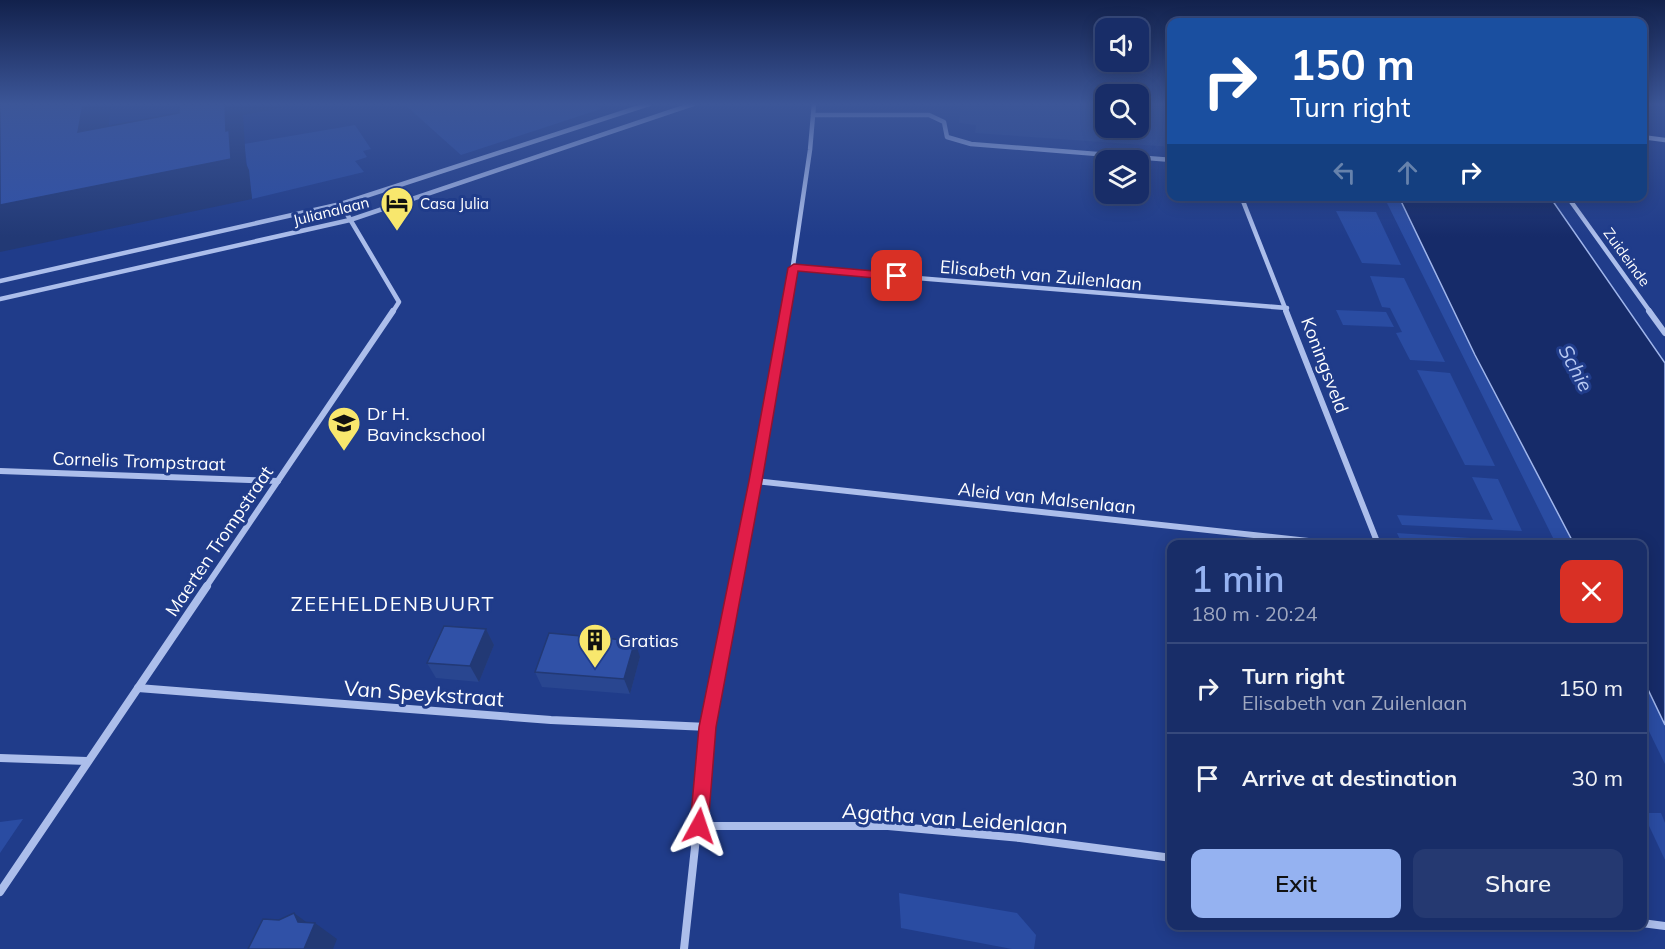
<!DOCTYPE html>
<meta charset="utf-8">
<style>
:root{--surface:#182d68;--page:#253971;--text:#f1f3f6;--muted:#9fa8c0;--line:#36497c;--accent:#95b2f1}
body{margin:0;font-family:Mulish,sans-serif;background:var(--page);color:var(--text);height:100vh;display:flex;flex-direction:column;font-size:22px;white-space:nowrap}
*{box-sizing:border-box;margin:0}
p{font-size:20px;color:var(--muted)}
.icon{flex:none;width:33px;height:33px;fill:none;stroke:currentColor;stroke-width:2;stroke-linecap:round;stroke-linejoin:round}
.map{position:relative;flex:1;overflow:hidden}
.side{position:absolute;left:1167px;top:540px;width:480px;height:390px;display:flex;flex-direction:column;background:var(--surface);border-radius:12px;box-shadow:0 3px 15px #0003,0 0 0 2px var(--line)}
.side>*{flex:none}
.banner{position:absolute;left:1167px;top:18px;width:480px;height:183px;border-radius:12px;box-shadow:0 3px 15px #0003,0 0 0 2px var(--line);background:#1a4fa0;color:#fff;overflow:hidden}
.buttons{position:absolute;left:1095px;top:18px;display:grid;gap:12px}
.buttons a{display:grid;place-items:center;width:54px;height:54px;border-radius:12px;background:var(--surface);box-shadow:0 3px 15px #0003,0 0 0 2px var(--line);font-size:30px}
.pin{position:absolute;display:grid;place-items:center;width:51px;height:51px;color:#fff;margin:-26px;border-radius:12px;box-shadow:0 3px 9px #0006}
.me{position:absolute;width:66px;margin:-33px;rotate:5deg;stroke-linejoin:round;filter:drop-shadow(0 0 4px #0008)}
.turn{display:flex;align-items:center;gap:21px;height:126px;padding:0 24px;font-size:27px}
.turn .icon{width:78px;height:78px;stroke-width:2.5}
.turn b{display:block;font-size:42px;line-height:51px}
.lanes{display:flex;align-items:center;height:57px;padding:0 24px;background:#0003;justify-content:center;gap:30px;direction:ltr}
.lanes .off{opacity:.35}
.round{display:grid;place-items:center;flex:none;width:63px;height:63px;border-radius:12px;background:var(--page)}
.head{display:flex;align-items:center;justify-content:space-between;height:102px;padding:0 24px}
h1{font-size:36px;font-weight:600;line-height:45px;color:var(--accent)}
.cta{display:flex;gap:12px;margin-top:auto;padding:12px 24px}
.cta a{flex:1;height:69px;border-radius:12px;background:var(--accent);color:#111;font-size:24px;font-weight:600;line-height:69px;text-align:center}
.cta a+a{background:var(--page);color:var(--text)}
ul{padding:0;list-style:none}
li{display:flex;align-items:center;gap:18px;height:90px;padding:0 24px;border-top:2px solid var(--line)}
li div{flex:1}
li b{display:block;font-size:22px}
li em{font-style:normal}
.map>svg:first-child{display:block}
.green{fill:#2a4ca2}
.water{fill:#162b69;stroke:#a0b6ec;stroke-width:1.5}
.lines{fill:none;stroke-linecap:round;stroke-linejoin:round}
.street-far2{stroke:#acbeeb;stroke-width:4.5}
.street-far1{stroke:#acbeeb;stroke-width:6}
.street{stroke:#acbeeb;stroke-width:8}
.wall{fill:#294690}
.shaded-wall{fill:#223975}
.building{fill:#3051a7;stroke:#223975;stroke-width:1.5}
.route{fill:#e11d48;stroke:#92132f;stroke-width:1.5}
.labels{text-anchor:middle;dominant-baseline:central;stroke-width:6;stroke-linejoin:round;paint-order:stroke}
.far-poi-label{font-size:15px;fill:#fff;stroke:#203c8a;text-anchor:start}
.far-street-label{font-size:15px;fill:#fff;stroke:#203c8a}
.street-label{font-size:18px;fill:#fff;stroke:#203c8a}
.poi-label{font-size:18px;fill:#fff;stroke:#203c8a;text-anchor:start}
.water-label{font-size:20px;font-style:italic;fill:#b8c9f2;stroke:#203c8a}
.neighbourhood-label{font-size:20px;letter-spacing:1.5px;fill:#fff;stroke:#203c8a}
.near-street-label{font-size:21px;fill:#fff;stroke:#203c8a}
</style>
<div class="map">
<svg width="1665" height="949" viewBox="0 0 1665 949">
<rect width="100%" height="100%" fill="#203c8a"/>
<g class="green">
<path d="M404 104H595L601 109 461 155Z"/>
<path d="M355 125 371 149 363 151 367 157 355 161 364 172 252 199 244 144Z"/>
<path d="M1384 197H1399L1475 355 1574 544H1556Z"/>
<path d="M1336 211 1376 212 1401 265 1362 263Z"/>
<path d="M1370 276 1404 278 1445 362 1410 360 1396 333 1402 332 1390 308 1382 307Z"/>
<path d="M1336 310 1386 312 1394 327 1343 325Z"/>
<path d="M1417 370 1450 373 1495 466 1465 465Z"/>
<path d="M1472 477 1498 479 1522 531 1402 525 1397 515 1493 520Z"/>
<path d="M1397 533 1529 542 1530 544H1402Z"/>
<path d="M1642 679 1665 725V764L1643 719Z"/>
<path d="M1643 813H1661L1665 823V860Z"/>
<path d="M23 819 0 853V822Z"/>
<path d="M899 893 1017 913 1036 935 1034 949H1012L901 928Z"/>
</g>
<path class="water" d="M1399 197H1550L1665 363V725L1643 679 1642 544H1574L1475 355Z"/>
<g class="lines">
<g class="street-far2">
<path d="M813 115H929L944 122 947 137 971 144 1172 160"/>
<path d="M1642 137 1665 140"/>
<path d="M1241 196 1287 313"/>
<path d="M1567 196 1651 313"/>
<path d="M341 204 399 302 392 313"/>
<path d="M794 268 1287 308"/>
<path d="M0 281 341 204 649 104"/>
<path d="M0 299 350 220 693 104"/>
<path d="M786 313 810 150 814 104"/>
</g>
<g class="street-far1">
<path d="M1286 311 1378 544"/>
<path d="M1649 311 1665 333"/>
<path d="M0 471 278 481"/>
<path d="M756 481 1336 544"/>
<path d="M206 587 393 311"/>
<path d="M735 587 786 311"/>
</g>
<g class="street">
<path d="M138 688 551 720 708 727"/>
<path d="M0 758 87 761"/>
<path d="M699 826H888L1020 838 1172 858"/>
<path d="M0 892 207 586"/>
<path d="M1642 923 1665 926"/>
<path d="M684 949 708 727 736 586"/>
</g>
</g>
<g class="wall">
<path d="M961 104H1106V128H1138V104H1172V147L975 133 976 125 959 123Z"/>
<path d="M486 629 494 645 479 682 436 678 427 663Z"/>
<path d="M640 657 630 694 542 687 535 672Z"/>
</g>
<g class="shaded-wall">
<path d="M83 104H111L104 171 78 132Z"/>
<path d="M225 104H300L243 115 246 164 249 170 252 199 0 252V205L226 131Z"/>
<path d="M486 629 494 645 479 682 470 666Z"/>
<path d="M635 641 640 657 630 694 624 679Z"/>
<path d="M294 913 313 927 315 923 337 939 333 949H304L298 922Z"/>
</g>
<g class="building">
<path d="M0 104H83L78 132 179 113V104H225L226 131 229 130 231 159 0 205Z"/>
<path d="M1138 104H1172V107L1138 105Z"/>
<path d="M444 626 486 629 470 666 427 663Z"/>
<path d="M549 633 635 641 624 679 535 672Z"/>
<path d="M294 913 298 922 315 923 304 949H248L263 919 279 920Z"/>
</g>
<linearGradient id="sky" x2="0" y2="1"><stop stop-color="#12214c"/><stop offset="0.44" stop-color="#3c5698"/><stop offset="1" stop-color="#3c5698" stop-opacity="0"/></linearGradient>
<rect width="1665" height="237" fill="url(#sky)"/>
<path class="route" d="M794 264 897 273 902 276 897 280 798 271 762 481 716 727 708 826 705 832 699 835 692 832 690 826 699 727 749 481 788 268Z"/>
<defs>
<g id="hotel-pin" transform="scale(1.725)"><path d="M0 17L-7.5 6A9.5 9.5 0 1 1 7.5 6Z" fill="#f8e76d" stroke="#203c8a"/><path d="M-6-4.5h1.5V1H6V5H4.5V3h-9V5H-6ZM-4 0a1.8 1.8 0 1 1 3.6 0ZM.5 0V-2.5h3Q6-2.5 6 0Z" fill="#111"/></g>
<g id="school-pin" transform="scale(1.725)"><path d="M0 17L-7.5 6A9.5 9.5 0 1 1 7.5 6Z" fill="#f8e76d" stroke="#203c8a"/><path d="M0-5L7-2L0 1L-7-2ZM-4 1L0 2.5L4 1V4Q0 6-4 4Z" fill="#111"/></g>
<g id="building-pin" transform="scale(1.725)"><path d="M0 17L-7.5 6A9.5 9.5 0 1 1 7.5 6Z" fill="#f8e76d" stroke="#203c8a"/><path d="M-4-6H4V6H1V3H-1V6H-4ZM-2.5-4.3h1.7v1.8h-1.7ZM.8-4.3h1.7v1.8H.8ZM-2.5-1h1.7V.8h-1.7ZM.8-1h1.7V.8H.8Z" fill="#111"/></g>
</defs>
<g fill-rule="evenodd">
<use href="#hotel-pin" x="397" y="203"/>
<use href="#school-pin" x="344" y="423"/>
<use href="#building-pin" x="595" y="640"/>
</g>
<g class="labels">
<g class="far-poi-label">
<text x="420" y="203">Casa Julia</text>
</g>
<g class="far-street-label">
<text transform="translate(331 211) rotate(-14)">Julianalaan</text>
<text transform="translate(1627 257) rotate(54)">Zuideinde</text>
</g>
<g class="street-label">
<text transform="translate(1041 275) rotate(5)">Elisabeth van Zuilenlaan</text>
<text transform="translate(1325 365) rotate(69)">Koningsveld</text>
<text transform="translate(139 461) rotate(2)">Cornelis Trompstraat</text>
<text transform="translate(1047 498) rotate(6)">Aleid van Malsenlaan</text>
<text transform="translate(219 541) rotate(-56)">Maerten Trompstraat</text>
</g>
<g class="poi-label">
<text x="367" y="413">Dr H.<tspan x="367" dy="21">Bavinckschool</tspan></text>
<text x="618" y="640">Gratias</text>
</g>
<g class="water-label">
<text transform="translate(1576 368) rotate(62)">Schie</text>
</g>
<g class="neighbourhood-label">
<text x="393" y="603">ZEEHELDENBUURT</text>
</g>
<g class="near-street-label">
<text transform="translate(424 693) rotate(4)">Van Speykstraat</text>
<text transform="translate(955 818) rotate(4)">Agatha van Leidenlaan</text>
</g>
</g>
</svg>
<div class="buttons">
<a><svg class="icon" aria-label="sound" viewBox="0 0 24 24"><path d="M4 9h4l5-4v14l-5-4H4zM17 9q2 3 0 6"/></svg></a>
<a><svg class="icon" aria-label="search" viewBox="0 0 24 24"><circle cx="10" cy="10" r="6"/><path d="M15 15l6 6"/></svg></a>
<a><svg class="icon" aria-label="layers" viewBox="0 0 24 24"><path d="M12 4l9 5-9 5-9-5zM3 14l9 5 9-5"/></svg></a>
</div>
<div class="pin" style="left:897px;top:276px;background:#d93025"><svg class="icon" aria-label="arrive" viewBox="0 0 24 24"><path d="M6 21V4h12l-3 4 3 4H6"/></svg></div>
<svg class="me" style="left:699px;top:826px" viewBox="-20 -20 40 40"><path d="M0-17L14 15 0 8-14 15z" fill="#e11d48" stroke="#fff" stroke-width="4"/></svg>
<div class="banner">
<div class="turn"><svg class="icon" aria-label="right" viewBox="0 0 24 24"><path d="M7 20v-9h11M14 6l5 5-5 5"/></svg><div><b>150 m</b>Turn right</div></div>
<div class="lanes"><svg class="icon off" aria-label="left" viewBox="0 0 24 24"><path d="M17 20v-9H6M10 6l-5 5 5 5"/></svg><svg class="icon off" aria-label="ahead" viewBox="0 0 24 24"><path d="M12 20V5M6 11l6-6 6 6"/></svg><svg class="icon" aria-label="right" viewBox="0 0 24 24"><path d="M7 20v-9h11M14 6l5 5-5 5"/></svg></div>
</div>
<section class="side">
<div class="head"><div><h1>1 min</h1><p>180 m · 20:24</p></div><a class="round" style="background:#d93025;color:#fff"><svg class="icon" aria-label="close" viewBox="0 0 24 24"><path d="M6 6l12 12M18 6L6 18"/></svg></a></div>
<ul>
<li><svg class="icon" aria-label="right" viewBox="0 0 24 24"><path d="M7 20v-9h11M14 6l5 5-5 5"/></svg><div><b>Turn right</b><p>Elisabeth van Zuilenlaan</p></div><em>150 m</em></li>
<li><svg class="icon" aria-label="arrive" viewBox="0 0 24 24"><path d="M6 21V4h12l-3 4 3 4H6"/></svg><div><b>Arrive at destination</b></div><em>30 m</em></li>
</ul>
<div class="cta"><a>Exit</a><a>Share</a></div>
</section>
</div>
